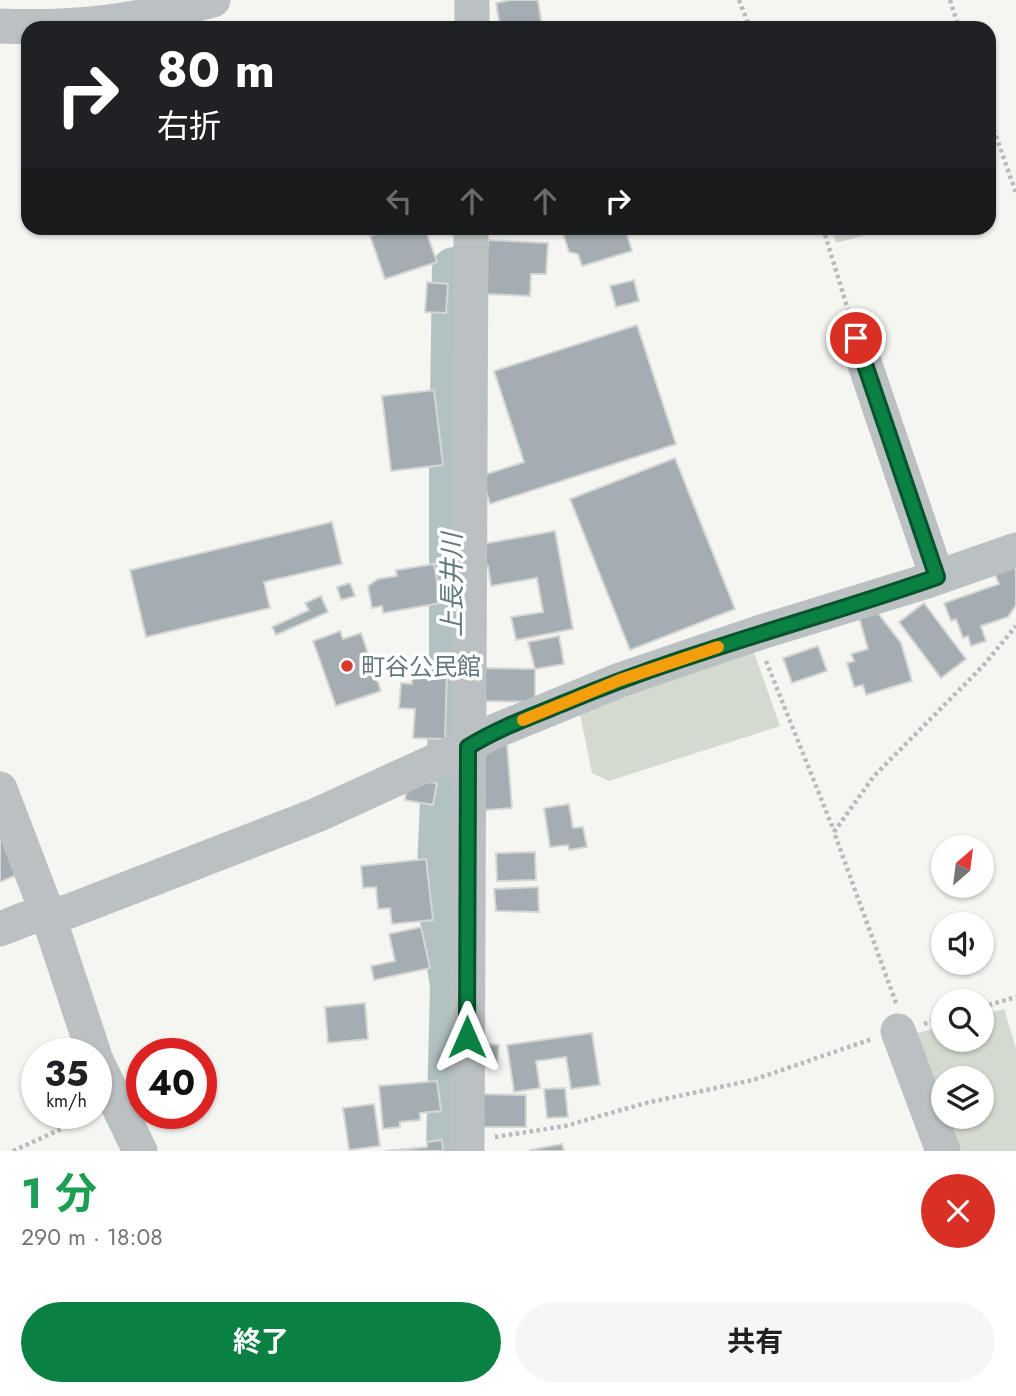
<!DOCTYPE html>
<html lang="ja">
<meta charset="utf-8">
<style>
:root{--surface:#fff;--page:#f6f6f6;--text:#202124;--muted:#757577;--accent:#0b8043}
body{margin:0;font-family:Jost,"Noto Sans JP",sans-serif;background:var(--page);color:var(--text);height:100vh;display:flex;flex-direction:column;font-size:26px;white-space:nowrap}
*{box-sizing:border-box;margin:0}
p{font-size:23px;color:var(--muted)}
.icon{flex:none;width:38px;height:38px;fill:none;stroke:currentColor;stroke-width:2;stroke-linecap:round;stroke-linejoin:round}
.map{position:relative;height:1151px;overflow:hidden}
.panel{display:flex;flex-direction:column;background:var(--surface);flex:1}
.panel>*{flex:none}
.guide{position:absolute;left:21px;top:21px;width:975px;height:214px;border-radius:21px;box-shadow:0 2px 5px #0004;background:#202124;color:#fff;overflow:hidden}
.needle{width:46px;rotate:28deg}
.buttons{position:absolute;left:931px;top:835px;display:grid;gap:14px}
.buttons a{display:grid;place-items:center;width:63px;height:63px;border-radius:50%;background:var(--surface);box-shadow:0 2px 5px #0004;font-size:35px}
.speed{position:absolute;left:21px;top:1038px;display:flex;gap:14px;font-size:35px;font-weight:700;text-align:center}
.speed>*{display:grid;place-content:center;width:91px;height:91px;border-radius:50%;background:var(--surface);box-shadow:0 2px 5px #0004;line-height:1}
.speed small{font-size:18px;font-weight:400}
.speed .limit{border:10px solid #d22;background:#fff;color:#111}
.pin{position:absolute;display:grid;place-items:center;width:60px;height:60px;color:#fff;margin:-30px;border:4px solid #fff;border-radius:50%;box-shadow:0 2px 7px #0007}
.me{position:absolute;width:77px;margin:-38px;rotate:0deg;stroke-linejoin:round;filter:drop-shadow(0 0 5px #0008)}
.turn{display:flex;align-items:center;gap:24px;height:147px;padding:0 21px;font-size:32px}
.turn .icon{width:91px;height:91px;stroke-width:2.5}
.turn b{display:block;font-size:49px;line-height:60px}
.lanes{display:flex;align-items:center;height:66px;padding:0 21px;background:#0003;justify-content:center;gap:35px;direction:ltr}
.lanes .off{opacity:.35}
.round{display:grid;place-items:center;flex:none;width:74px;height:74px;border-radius:37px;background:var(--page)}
.summary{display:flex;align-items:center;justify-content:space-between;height:119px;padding:0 21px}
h1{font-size:42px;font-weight:700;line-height:52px;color:#1e9e55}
.primary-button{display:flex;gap:14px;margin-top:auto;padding:14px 21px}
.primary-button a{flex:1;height:80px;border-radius:42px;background:var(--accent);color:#fff;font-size:28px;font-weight:700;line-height:80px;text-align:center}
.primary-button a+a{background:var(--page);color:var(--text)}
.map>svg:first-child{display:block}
.green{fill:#d5dad1;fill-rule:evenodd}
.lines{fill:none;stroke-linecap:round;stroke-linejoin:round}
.river{stroke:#b2c2c3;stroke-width:44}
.building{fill:#a4aeb2;stroke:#d6d6d4;stroke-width:2}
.path{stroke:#b8bbbd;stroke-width:4.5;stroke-dasharray:3.5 3.5;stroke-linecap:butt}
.minor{stroke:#bbc1c3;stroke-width:35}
.route-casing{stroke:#07532c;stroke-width:18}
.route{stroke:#0b8043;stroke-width:12}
.slow{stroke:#f59e0b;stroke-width:12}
.poi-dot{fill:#da3a2c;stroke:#fff;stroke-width:2.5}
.labels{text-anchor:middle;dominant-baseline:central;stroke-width:7;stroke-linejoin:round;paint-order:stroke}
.poi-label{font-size:24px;fill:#657981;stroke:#fff;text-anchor:start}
.water-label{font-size:26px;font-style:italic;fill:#617b7e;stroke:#fff}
</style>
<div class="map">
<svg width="1016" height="1151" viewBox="0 0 1016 1151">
<rect width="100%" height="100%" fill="#f5f5f1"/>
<g class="green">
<path d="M831 228H892L836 243Z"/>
<path d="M751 644 780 726 609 781 592 773 579 709Z"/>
<path d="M1004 1009 1016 1048V1151H949L907 1036 943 1026V1040H982V1015ZM943 1078H982V1116H943Z"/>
</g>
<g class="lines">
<path class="river" d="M448 1151 452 986 438 892 442 802 451 730V471L454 269"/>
</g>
<g class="building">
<path d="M511 0H538L542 26 500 28 496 3Z"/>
<path d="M397 228H425L437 262 385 279 370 236Z"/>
<path d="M572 228H625L632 251 582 266 578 254 569 252 562 231Z"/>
<path d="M488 240 548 243 546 274H531L530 296 485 294Z"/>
<path d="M634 280 639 301 616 307 610 286Z"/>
<path d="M427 282 448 284 446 313 425 312Z"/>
<path d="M637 325 676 444 490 504 483 480 487 474 524 462 494 371Z"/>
<path d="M434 390 443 465 391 471 382 396Z"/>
<path d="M675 458 735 609 630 650 570 499Z"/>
<path d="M332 522 342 564 264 582 270 608 146 637 130 570Z"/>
<path d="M555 531 573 629 516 640 511 617 543 612 537 578 491 586 488 566 482 567 477 545Z"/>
<path d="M1013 562 1016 571V605L1008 617 981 626 986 641 971 646 968 636 963 638 956 619 951 621 944 603 999 584 993 569Z"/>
<path d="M434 564 441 603 383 613 382 606 372 608 368 586 378 579 397 576 396 570Z"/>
<path d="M350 583 355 596 341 600 337 587Z"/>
<path d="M321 596 328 612 276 635 272 627 309 610 305 603Z"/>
<path d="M924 603 966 659 941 678 899 622Z"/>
<path d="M877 612 901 643 912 681 866 695 863 685 854 687 847 663 854 661 851 654 868 649 859 617Z"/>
<path d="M340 631 343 639 361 633 381 691 336 706 313 641Z"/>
<path d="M559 636 564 664 535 669 528 642Z"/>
<path d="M818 646 827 671 792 683 783 658Z"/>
<path d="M412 668 447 669 445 739 413 738 415 709 399 708 401 683 412 684Z"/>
<path d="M483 668 535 669V702L483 701Z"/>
<path d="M507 744 512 808 485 810 480 745Z"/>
<path d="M408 779 437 783 433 805 405 800Z"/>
<path d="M569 804 573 828 583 827 587 847 569 850 568 845 550 847 544 808Z"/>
<path d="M0 823 21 873 0 882Z"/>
<path d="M535 852 536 880 497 881 496 853Z"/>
<path d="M426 859 433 920 392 924 390 908 378 909 376 887 363 888 361 866Z"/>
<path d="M538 887 539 912 496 911 494 889Z"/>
<path d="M421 927 430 968 374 980 371 966 395 961 389 934Z"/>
<path d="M365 1003 368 1039 328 1043 325 1007Z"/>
<path d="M592 1033 600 1085 571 1089 566 1057 536 1061 540 1088 514 1092 507 1045Z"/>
<path d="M479 1043 499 1045 497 1066 477 1064Z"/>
<path d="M437 1081 441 1111 420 1113V1120L400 1122V1127L383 1129 379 1086Z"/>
<path d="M565 1088 568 1117 547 1118 544 1089Z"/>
<path d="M478 1094 526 1095V1127H478Z"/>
<path d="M374 1104 380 1146 349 1150 343 1108Z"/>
<path d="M442 1140 443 1151H385L427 1147V1142Z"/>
<path d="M562 1144 564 1151H530V1150Z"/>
</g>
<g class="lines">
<g class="path">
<path d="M739 0 750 28"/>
<path d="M950 0 959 28"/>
<path d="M989 116 1016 193"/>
<path d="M823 228 848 310"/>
<path d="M766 661 834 831"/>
<path d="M896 1003 834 832 874 776 982 667 1016 626"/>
<path d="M982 1007 1016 997"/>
<path d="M924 1024 943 1018"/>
<path d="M495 1137 565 1126 646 1103 753 1080 872 1039"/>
<path d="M13 1151 92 1115"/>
</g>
<g class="minor">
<path d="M0 26C77 29 139 21 213 0"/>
<path d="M472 28V0"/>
<path d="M856 338 937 577"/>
<path d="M0 789 48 915 94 1054"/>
<path d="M0 929 28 918 67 912 317 815 468 746 488 734 620 680 761 632 927 581 1016 550"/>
<path d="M898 1031 943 1151"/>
<path d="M96 1060 140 1151"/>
<path d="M467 1151 471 228"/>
</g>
</g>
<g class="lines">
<g class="route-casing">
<path id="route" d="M467 1037 468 747C500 727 535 715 569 701 689 651 814 620 937 577L856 338"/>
</g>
<use href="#route" class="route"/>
<path class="slow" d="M523 720 620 680 718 647"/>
</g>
<circle class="poi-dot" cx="347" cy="666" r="7"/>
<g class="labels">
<g class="poi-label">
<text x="361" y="666">町谷公民館</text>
</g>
<g class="water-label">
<text transform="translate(452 585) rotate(-90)">上長井川</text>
</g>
</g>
</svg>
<div class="buttons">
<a><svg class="needle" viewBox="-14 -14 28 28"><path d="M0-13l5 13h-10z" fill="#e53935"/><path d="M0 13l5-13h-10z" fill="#757577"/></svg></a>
<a><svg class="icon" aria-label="sound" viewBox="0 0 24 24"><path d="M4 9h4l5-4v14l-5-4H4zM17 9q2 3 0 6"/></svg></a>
<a><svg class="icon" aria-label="search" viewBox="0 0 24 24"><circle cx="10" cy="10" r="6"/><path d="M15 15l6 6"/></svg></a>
<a><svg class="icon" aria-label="layers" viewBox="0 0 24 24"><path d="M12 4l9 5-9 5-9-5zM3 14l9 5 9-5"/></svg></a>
</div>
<div class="speed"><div>35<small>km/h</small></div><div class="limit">40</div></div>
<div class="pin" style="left:856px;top:338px;background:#d93025"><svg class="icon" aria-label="arrive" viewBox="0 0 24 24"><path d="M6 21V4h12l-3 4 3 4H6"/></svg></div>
<svg class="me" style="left:467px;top:1037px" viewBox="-20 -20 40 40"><path d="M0-17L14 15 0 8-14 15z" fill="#0b8043" stroke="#fff" stroke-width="4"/></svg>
<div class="guide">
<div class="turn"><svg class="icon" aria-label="right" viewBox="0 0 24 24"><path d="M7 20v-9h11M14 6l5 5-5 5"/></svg><div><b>80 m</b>右折</div></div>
<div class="lanes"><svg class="icon off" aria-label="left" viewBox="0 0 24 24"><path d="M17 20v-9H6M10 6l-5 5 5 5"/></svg><svg class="icon off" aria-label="ahead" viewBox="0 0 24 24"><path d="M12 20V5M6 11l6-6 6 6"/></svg><svg class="icon off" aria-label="ahead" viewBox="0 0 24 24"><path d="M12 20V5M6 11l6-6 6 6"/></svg><svg class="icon" aria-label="right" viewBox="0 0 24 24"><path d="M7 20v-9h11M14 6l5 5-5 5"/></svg></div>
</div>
</div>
<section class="panel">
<div class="summary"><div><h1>1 分</h1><p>290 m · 18:08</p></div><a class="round" style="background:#d93025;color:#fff"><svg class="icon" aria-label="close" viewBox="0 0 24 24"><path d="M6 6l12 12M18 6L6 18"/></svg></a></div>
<div class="primary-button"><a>終了</a><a>共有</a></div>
</section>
